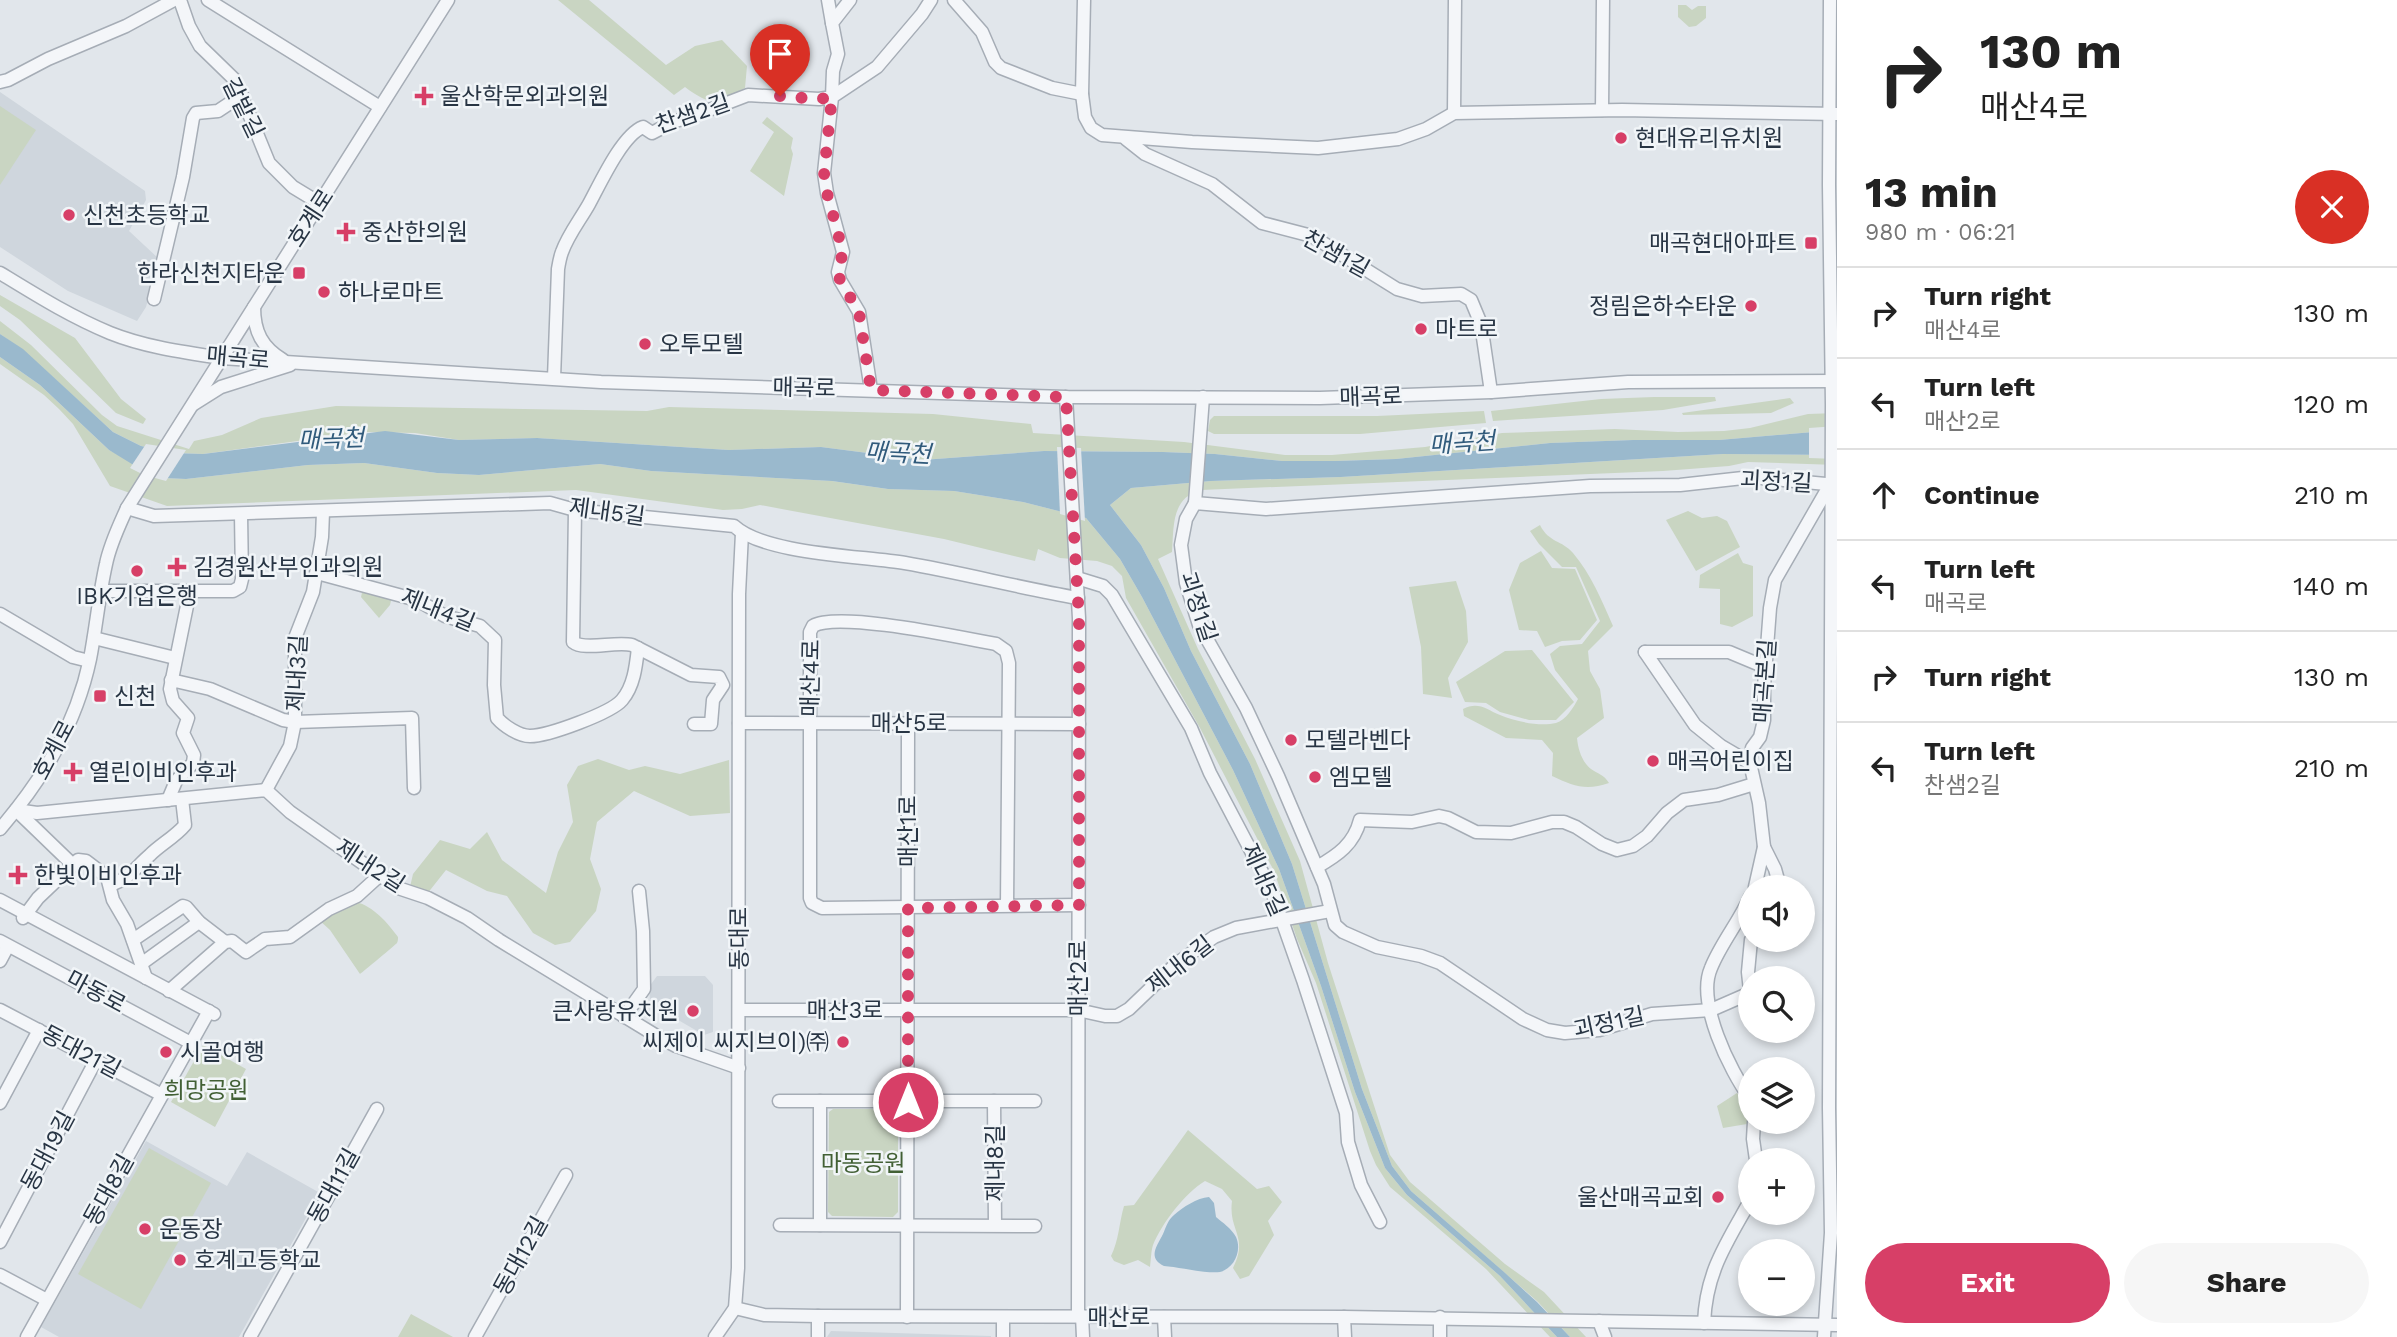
<!DOCTYPE html>
<meta charset="utf-8">
<style>
:root{--surface:#fff;--page:#f6f6f6;--text:#222;--muted:#767676;--line:#e0e0e0;--accent:#d73f67}
body{margin:0;font-family:"Work Sans","Noto Sans KR",sans-serif;background:var(--page);color:var(--text);height:100vh;display:flex;flex-direction:column;font-size:26px;white-space:nowrap}
*{box-sizing:border-box;margin:0}
p{font-size:23px;color:var(--muted)}
.icon{flex:none;width:38px;height:38px;fill:none;stroke:currentColor;stroke-width:2;stroke-linecap:round;stroke-linejoin:round}
.map{position:relative;flex:1;overflow:hidden}
.details{display:flex;flex-direction:column;background:var(--surface);width:560px}
.details>*{flex:none}
.banner{background:#fff;color:var(--text);overflow:hidden}
.controls{position:absolute;left:1738px;top:875px;display:grid;gap:14px}
.controls a{display:grid;place-items:center;width:77px;height:77px;border-radius:50%;background:var(--surface);box-shadow:0 4px 10px #0003;font-size:35px}
.pin{position:absolute;display:grid;place-items:center;width:60px;height:60px;color:#fff;margin:-72px -30px;border-radius:50% 50% 50% 0;rotate:-45deg;box-shadow:0 0 7px #0007}
.pin .icon{rotate:45deg}
.me{position:absolute;width:77px;margin:-38px;rotate:0deg;stroke-linejoin:round;filter:drop-shadow(0 0 5px #0008)}
.turn{display:flex;align-items:center;gap:24px;height:147px;padding:0 28px;font-size:32px}
.turn .icon{width:91px;height:91px;stroke-width:2.5}
.turn b{display:block;font-size:49px;line-height:60px}
.round{display:grid;place-items:center;flex:none;width:74px;height:74px;border-radius:37px;background:var(--page)}
.headline{display:flex;align-items:center;justify-content:space-between;height:119px;padding:0 28px}
h1{font-size:42px;font-weight:700;line-height:52px}
.cta{display:flex;gap:14px;margin-top:auto;padding:14px 28px}
.cta a{flex:1;height:80px;border-radius:42px;background:var(--accent);color:#fff;font-size:28px;font-weight:700;line-height:80px;text-align:center}
.cta a+a{background:var(--page);color:var(--text)}
ul{padding:0;list-style:none}
li{display:flex;align-items:center;gap:21px;height:91px;padding:0 28px;border-top:2px solid var(--line)}
li div{flex:1}
li b{display:block;font-size:26px}
li em{font-style:normal}
main{display:flex;flex:1;min-height:0}
.map>svg:first-child{display:block}
.built{fill:#cfd6dd}
.green{fill:#c9d5c2}
.water{fill:#9ab9cd}
.pier{fill:#e1e6eb}
.lines{fill:none;stroke-linecap:round;stroke-linejoin:round}
.minor-casing{stroke:#a6adb6;stroke-width:15}
.minor{stroke:#f4f6f9;stroke-width:12}
.route{stroke:#d73f67;stroke-width:12;stroke-dasharray:0 21.6}
.poi-dot{fill:#d73f67;stroke:#f1f5f8;stroke-width:2.5}
.labels{text-anchor:middle;dominant-baseline:central;stroke-width:5;stroke-linejoin:round;paint-order:stroke}
.poi-label{font-size:23px;fill:#283544;stroke:#f1f5f8;text-anchor:start}
.street-label{font-size:23px;fill:#283544;stroke:#f1f5f8}
.park-label{font-size:23px;fill:#426035;stroke:#f1f5f8}
.water-label{font-size:24px;font-style:italic;fill:#305a7b;stroke:#f1f5f8}
</style>
<main>
<div class="map">
<svg width="1837" height="1337" viewBox="0 0 1837 1337">
<rect width="100%" height="100%" fill="#e1e6eb"/>
<g class="built">
<path d="M0 92 145 191 146 200 129 231 159 259 146 307 137 321 68 291 0 247Z"/>
<path d="M657 976H705L713 985V1032L704 1035 673 1017 672 1005 650 1001 649 987Z"/>
<path d="M146 1141 227 1186 247 1152 320 1193 239 1337H59L41 1327Z"/>
<path d="M831 1331 991 1336V1337H827Z"/>
</g>
<g class="green">
<path d="M558 0H589L666 65 695 46 722 40 747 66 745 88C716 102 713 108 685 87L674 95Z"/>
<path d="M1678 5H1686L1692 10 1698 6H1706V18L1696 26 1689 27 1678 17Z"/>
<path d="M0 106 36 130 0 185Z"/>
<path d="M767 117 793 138 791 148 793 154 784 196 750 171 774 132 762 123Z"/>
<path d="M0 295 75 338 121 399 146 419 143 424 116 413 20 320 0 306Z"/>
<path d="M0 321 31 345 102 415 117 426 189 449 194 441 222 435 261 418 336 406 647 411 669 407 933 414 1031 424 1033 433 1184 442 1285 455H1332L1425 447 1502 433 1615 429 1678 432 1724 431 1750 428 1808 414 1837 413V430L1719 440H1633L1550 443 1396 459 1336 461H1282L1215 454 1163 452 1044 451 922 460 821 447 729 450 537 438 459 440 415 433 363 432 203 454 174 453 141 446 113 432 23 350 0 334Z"/>
<path d="M0 357 40 385 109 450 163 478 186 479 308 465 364 463 437 473 479 475 600 464 651 471 832 481 888 489 954 491 1023 502 1086 518 1120 559 1142 597 1233 770 1279 869 1321 986 1355 1092 1385 1168 1407 1195 1500 1276 1557 1337H1550L1486 1269 1390 1187 1376 1165 1370 1151 1316 983 1297 939 1274 871 1200 728 1126 598 1122 576 1112 566 1097 561 1060 558 1038 549 1035 561 944 539 760 505 742 509 723 510 576 490 167 506 110 486 73 424 59 409 44 395 0 364Z"/>
<path d="M1654 397H1715L1716 401 1663 410 1493 421 1491 411 1601 399Z"/>
<path d="M1790 398 1794 403 1771 413 1683 415 1682 413Z"/>
<path d="M1484 411 1486 423 1360 434H1214L1208 431 1210 420 1214 416H1377Z"/>
<path d="M1723 454 1837 455V465L1748 462 1729 466 1663 471 1201 490C1171 498 1174 526 1172 552L1158 559 1198 649 1255 759 1300 861 1328 963 1390 1155 1410 1182 1505 1264 1544 1292 1586 1337H1570L1538 1302 1411 1191 1392 1166 1362 1089 1292 864 1250 764 1191 651 1164 588 1141 545 1110 505 1131 488 1211 481 1341 477Z"/>
<path d="M1688 511 1702 518 1717 516 1727 521 1740 547 1696 571 1666 520Z"/>
<path d="M1540 525C1549 543 1562 540 1573 553 1591 574 1602 601 1613 626L1588 651 1590 671 1600 689 1604 718 1577 738C1578 749 1582 762 1591 769 1600 775 1603 774 1609 783 1586 791 1573 786 1552 776L1553 753 1542 740 1506 738 1464 716 1463 709C1478 701 1486 709 1500 715 1515 721 1539 727 1556 723 1566 720 1573 708 1578 699L1555 670 1550 654 1560 646 1582 644 1600 621 1576 567H1562L1539 544 1530 531Z"/>
<path d="M1541 551 1552 568 1575 569 1597 620 1580 640 1562 641 1545 647 1537 631 1519 630 1509 590 1520 563Z"/>
<path d="M1738 553 1743 563 1753 566V616L1732 627 1720 624V589L1699 588 1700 575Z"/>
<path d="M1456 581 1466 611 1468 642 1448 678 1452 698 1423 694 1421 647 1409 587Z"/>
<path d="M363 588 392 596 390 605 379 618 361 597Z"/>
<path d="M1532 650 1574 702 1556 720H1529L1500 712 1486 703 1465 702 1456 682 1505 651Z"/>
<path d="M598 759 629 770 645 766 680 774 729 760 730 813 690 816 634 791 597 822 590 859 601 889 596 911 570 942 555 945 533 933 507 896 487 891 446 870 427 894 410 887 413 874 440 840 470 849 487 832 502 860 546 893 558 852 573 822 567 785 578 766Z"/>
<path d="M356 902C373 906 388 923 398 937 398 939 398 941 397 943 395 945 363 972 360 974L330 930 318 919Z"/>
<path d="M203 1045 246 1069 215 1127 171 1102Z"/>
<path d="M1737 1093 1748 1108 1747 1124 1723 1128 1717 1106Z"/>
<path d="M833 1109H894L898 1114V1212L893 1217 832 1216 828 1212 829 1112Z"/>
<path d="M1188 1130 1257 1189 1269 1186 1282 1202 1268 1221 1274 1235 1249 1276 1240 1279 1233 1268C1249 1236 1228 1231 1232 1201L1222 1189 1205 1181C1185 1193 1162 1223 1153 1245 1151 1251 1151 1260 1150 1267L1138 1260 1124 1265 1114 1261 1111 1256C1119 1240 1119 1223 1124 1206L1134 1205Z"/>
<path d="M149 1148 211 1183 141 1309 78 1274Z"/>
<path d="M411 1314 453 1337H398Z"/>
</g>
<g class="water">
<path d="M0 334 23 349 113 432 141 446 174 453 203 454 385 431 459 440 537 438 729 450 821 447 922 460 1044 451 1163 452 1215 454 1282 461H1336L1396 459 1550 443 1633 440H1719L1837 430V455L1723 454 1341 477 1211 481 1131 488 1110 505 1141 545 1164 588 1191 651 1250 764 1292 864 1362 1089 1392 1166 1411 1191 1504 1272 1537 1302 1570 1337H1557L1500 1276 1407 1195 1385 1168 1355 1092 1321 986 1279 869 1233 770 1142 597 1120 559 1086 518 1023 502 954 491 888 489 832 481 651 471 600 464 479 475 437 473 364 463 308 465 186 479 163 478 145 472 109 450 40 385 0 357Z"/>
<path d="M1209 1197 1214 1203 1216 1217C1223 1223 1231 1228 1236 1237 1242 1250 1235 1268 1220 1272 1207 1274 1179 1267 1164 1266 1147 1258 1157 1246 1163 1234 1166 1227 1168 1220 1174 1215 1183 1207 1197 1198 1209 1197Z"/>
</g>
<g class="pier">
<path d="M1837 426V459L1809 458V428Z"/>
<path d="M146 444 186 450 166 481 144 475 130 468Z"/>
<path d="M1057 447 1081 448 1085 521 1060 514Z"/>
</g>
<g class="lines">
<g class="minor-casing">
<g id="minor">
<path d="M180 0 189 26 200 46 235 80 269 163 293 187 321 204"/>
<path d="M208 0 380 107"/>
<path d="M828 0 832 23"/>
<path d="M954 0 982 32 995 62 1001 68 1052 88 1082 94"/>
<path d="M1084 0 1082 94 1085 117 1091 128 1102 135 1192 142 1318 148 1398 139 1426 129 1454 113 1622 110 1837 114"/>
<path d="M0 82 8 80 48 59 126 26 174 0"/>
<path d="M1602 110 1603 0"/>
<path d="M1454 113 1455 0"/>
<path d="M1126 139 1145 154 1212 184 1262 223 1312 236 1397 289 1422 296 1461 294 1471 300 1481 324 1491 392"/>
<path d="M0 273C36 295 71 317 110 333 145 347 183 352 221 358L601 382 1066 397 1320 398 1491 392 1628 382 1837 381"/>
<path d="M154 299 183 177 193 118 196 113 218 111 242 95"/>
<path d="M254 307C254 332 262 347 283 360"/>
<path d="M554 378 558 269C559 263 560 257 562 252 568 235 580 220 589 204 600 184 622 135 643 127L652 133 675 121 688 118 748 95 819 99 832 97 833 71 838 54 832 23 850 0"/>
<path d="M871 390 859 312 840 280 838 272 843 252 827 193 824 173 832 97 877 67 922 14 931 0"/>
<path d="M1066 397 1079 618 1078 1316"/>
<path d="M194 404 221 387 290 365"/>
<path d="M1195 503 1203 397"/>
<path d="M127 508 154 516 550 503 575 510 734 526C764 554 862 556 905 563 963 573 1020 588 1078 598"/>
<path d="M575 510 573 642C584 651 615 641 632 645L691 675 719 677 723 685 713 700 711 724H694"/>
<path d="M317 573 417 600 445 616 480 626 495 640 494 685 497 718C504 726 519 736 530 736 548 736 611 713 622 700 634 686 636 666 638 648"/>
<path d="M1077 578 1103 586 1112 595 1191 728 1210 773 1271 889 1303 980 1346 1113 1348 1142 1361 1185 1380 1222"/>
<path d="M102 591H233L240 587 242 579 241 514"/>
<path d="M0 614 73 657 89 661"/>
<path d="M94 638 175 658"/>
<path d="M1645 652 1695 725 1721 746 1750 763"/>
<path d="M1645 652H1729L1765 667"/>
<path d="M171 680 210 689 283 720 295 722 412 718 414 788"/>
<path d="M739 723 1079 724"/>
<path d="M266 790 290 746 295 722V638L313 592 322 537 323 512"/>
<path d="M168 800 176 781 193 763 194 755 183 733 188 718 173 701 170 689 190 591"/>
<path d="M16 810 37 813 266 790 290 812 398 888 428 898 467 918 499 940 655 1035 676 1046 739 1068"/>
<path d="M16 810 73 865"/>
<path d="M0 829C43 779 76 725 90 659 96 628 99 595 106 564 110 544 119 526 127 508L448 0"/>
<path d="M1764 847 1775 869 1780 887"/>
<path d="M1317 867C1338 855 1354 844 1360 820L1412 822 1439 816 1448 818 1476 832 1511 833 1552 822H1564L1576 827 1602 844 1617 850 1633 846 1647 836 1667 813 1684 800 1718 795 1754 784"/>
<path d="M110 885C129 879 136 867 150 855 161 844 175 837 185 825L182 799"/>
<path d="M1755 887 1764 847 1759 803 1750 763 1752 748 1760 737 1764 720V687L1770 608 1775 580 1828 488"/>
<path d="M1750 897C1739 922 1721 943 1711 968 1696 1002 1730 1071 1750 1098"/>
<path d="M0 900 214 1014"/>
<path d="M1007 906 1009 663 1006 651 996 644C962 638 839 611 813 626L810 632V898L812 903 822 908 1079 905"/>
<path d="M23 918 38 898 78 860 86 861 107 877 113 900 127 924 146 978"/>
<path d="M133 940 183 906 186 907 199 922 225 942"/>
<path d="M0 941 191 1043"/>
<path d="M0 961 8 946"/>
<path d="M141 964 199 922"/>
<path d="M169 991 225 942 232 941 246 952 265 939 290 937 329 909 357 896 379 876"/>
<path d="M1750 991 1748 972 1751 940"/>
<path d="M1750 993 1711 1010 1652 1014 1599 1030 1565 1033 1547 1030 1523 1019 1440 963 1421 956 1377 947 1343 932 1335 925 1324 884 1278 776 1246 708 1199 625 1186 583 1181 545 1186 519 1195 503 1266 509 1590 486 1680 485 1752 477 1837 485"/>
<path d="M0 1010 162 1095"/>
<path d="M739 1010H1078L1105 1016H1117L1129 1009 1176 964 1214 937 1236 928 1330 911"/>
<path d="M624 1017 644 989 643 931 639 891"/>
<path d="M779 1101H1035"/>
<path d="M994 1101 995 1225"/>
<path d="M0 1103 39 1030"/>
<path d="M1754 1122 1753 1139 1756 1160"/>
<path d="M780 1225 1035 1226"/>
<path d="M820 1225V1101"/>
<path d="M0 1242 96 1060"/>
<path d="M0 1275 47 1300"/>
<path d="M735 1308 764 1315 818 1316 1344 1317 1837 1325"/>
<path d="M1082 1316 1083 1337"/>
<path d="M907 1317 908 723"/>
<path d="M1164 1317 1165 1337"/>
<path d="M1344 1317 1345 1337"/>
<path d="M1440 1317V1337"/>
<path d="M1599 1321 1605 1337"/>
<path d="M1704 1323C1706 1272 1726 1244 1750 1201"/>
<path d="M27 1337 209 1011"/>
<path d="M250 1337 377 1109"/>
<path d="M475 1337 566 1175"/>
<path d="M715 1337 735 1308 738 1268 739 594 742 533"/>
<path d="M818 1337V1316"/>
<path d="M1003 1337V1318"/>
<path d="M1824 1337 1831 1233 1829 1108 1832 404 1829 185 1830 0"/>
</g>
</g>
<use href="#minor" class="minor"/>
</g>
<g class="lines">
<path class="route" d="M780 96 819 99 832 97 824 173 827 193 843 252 838 271 840 280 859 312 871 390 1066 397 1079 618V905L908 908V1102"/>
</g>
<g class="poi-dot">
<path d="M420.5 85.5h7v7h7v7h-7v7h-7v-7h-7v-7h7z"/>
<circle cx="1621" cy="138" r="7"/>
<circle cx="69" cy="215" r="7"/>
<path d="M342.5 221.5h7v7h7v7h-7v7h-7v-7h-7v-7h7z"/>
<rect x="1804" y="236" width="14" height="14" rx="3.5"/>
<rect x="292" y="266" width="14" height="14" rx="3.5"/>
<circle cx="324" cy="292" r="7"/>
<circle cx="1751" cy="306" r="7"/>
<circle cx="1421" cy="329" r="7"/>
<circle cx="645" cy="344" r="7"/>
<path d="M173.5 556.5h7v7h7v7h-7v7h-7v-7h-7v-7h7z"/>
<circle cx="137" cy="571" r="7"/>
<rect x="93" y="689" width="14" height="14" rx="3.5"/>
<circle cx="1291" cy="740" r="7"/>
<circle cx="1653" cy="761" r="7"/>
<path d="M69.5 761.5h7v7h7v7h-7v7h-7v-7h-7v-7h7z"/>
<circle cx="1315" cy="777" r="7"/>
<path d="M14.5 864.5h7v7h7v7h-7v7h-7v-7h-7v-7h7z"/>
<circle cx="693" cy="1011" r="7"/>
<circle cx="843" cy="1042" r="7"/>
<circle cx="166" cy="1052" r="7"/>
<circle cx="1718" cy="1197" r="7"/>
<circle cx="145" cy="1229" r="7"/>
<circle cx="180" cy="1260" r="7"/>
</g>
<g class="labels">
<g class="poi-label">
<text x="440" y="96">울산학문외과의원</text>
<text x="1635" y="138">현대유리유치원</text>
<text x="83" y="215">신천초등학교</text>
<text x="362" y="232">중산한의원</text>
<text x="1797" y="243" text-anchor="end">매곡현대아파트</text>
<text x="285" y="273" text-anchor="end">한라신천지타운</text>
<text x="338" y="292">하나로마트</text>
<text x="1737" y="306" text-anchor="end">정림은하수타운</text>
<text x="1435" y="329">마트로</text>
<text x="659" y="344">오투모텔</text>
<text x="193" y="567">김경원산부인과의원</text>
<text x="137" y="596" text-anchor="middle">IBK기업은행</text>
<text x="114" y="696">신천</text>
<text x="1305" y="740">모텔라벤다</text>
<text x="1667" y="761">매곡어린이집</text>
<text x="89" y="772">열린이비인후과</text>
<text x="1329" y="777">엠모텔</text>
<text x="34" y="875">한빛이비인후과</text>
<text x="679" y="1011" text-anchor="end">큰사랑유치원</text>
<text x="829" y="1042" text-anchor="end">씨제이 씨지브이)㈜</text>
<text x="180" y="1052">시골여행</text>
<text x="1704" y="1197" text-anchor="end">울산매곡교회</text>
<text x="159" y="1229">운동장</text>
<text x="194" y="1260">호계고등학교</text>
</g>
<g class="street-label">
<text transform="translate(243 108) rotate(64)">갈밭길</text>
<text transform="translate(693 114) rotate(-19)">찬샘2길</text>
<text transform="translate(311 218) rotate(-57)">호계로</text>
<text transform="translate(1336 254) rotate(29)">찬샘1길</text>
<text transform="translate(238 358) rotate(5)">매곡로</text>
<text transform="translate(804 388) rotate(1)">매곡로</text>
<text transform="translate(1371 397) rotate(-2)">매곡로</text>
<text transform="translate(1776 482) rotate(3)">괴정1길</text>
<text transform="translate(607 512) rotate(8)">제내5길</text>
<text transform="translate(1198 607) rotate(72)">괴정1길</text>
<text transform="translate(438 610) rotate(22)">제내4길</text>
<text transform="translate(297 673) rotate(-87)">제내3길</text>
<text transform="translate(811 678) rotate(-89)">매산4로</text>
<text transform="translate(1765 681) rotate(-86)">매곡본길</text>
<text x="909" y="723">매산5로</text>
<text transform="translate(54 750) rotate(-62)">호계로</text>
<text transform="translate(908 831) rotate(-90)">매산1로</text>
<text transform="translate(370 866) rotate(33)">제내2길</text>
<text transform="translate(1264 880) rotate(66)">제내5길</text>
<text transform="translate(739 938) rotate(-90)">동대로</text>
<text transform="translate(1180 965) rotate(-38)">제내6길</text>
<text transform="translate(1078 978) rotate(-90)">매산2로</text>
<text transform="translate(96 992) rotate(28)">마동로</text>
<text x="845" y="1010">매산3로</text>
<text transform="translate(1609 1023) rotate(-12)">괴정1길</text>
<text transform="translate(81 1052) rotate(28)">동대21길</text>
<text transform="translate(48 1151) rotate(-62)">동대19길</text>
<text transform="translate(995 1163) rotate(-90)">제내8길</text>
<text transform="translate(334 1186) rotate(-61)">동대11길</text>
<text transform="translate(109 1190) rotate(-61)">동대8길</text>
<text transform="translate(521 1256) rotate(-61)">동대12길</text>
<text x="1119" y="1317">매산로</text>
</g>
<g class="park-label">
<text x="206" y="1090">희망공원</text>
<text x="863" y="1163">마동공원</text>
</g>
<g class="water-label">
<text transform="translate(331 439) rotate(-2)">매곡천</text>
<text transform="translate(1462 443) rotate(-4)">매곡천</text>
<text transform="translate(898 453) rotate(3)">매곡천</text>
</g>
</g>
</svg>
<div class="controls">
<a><svg class="icon" aria-label="sound" viewBox="0 0 24 24"><path d="M4 9h4l5-4v14l-5-4H4zM17 9q2 3 0 6"/></svg></a>
<a><svg class="icon" aria-label="search" viewBox="0 0 24 24"><circle cx="10" cy="10" r="6"/><path d="M15 15l6 6"/></svg></a>
<a><svg class="icon" aria-label="layers" viewBox="0 0 24 24"><path d="M12 4l9 5-9 5-9-5zM3 14l9 5 9-5"/></svg></a>
<a>+</a>
<a>−</a>
</div>
<div class="pin" style="left:780px;top:96px;background:#d93025"><svg class="icon" aria-label="arrive" viewBox="0 0 24 24"><path d="M6 21V4h12l-3 4 3 4H6"/></svg></div>
<svg class="me" style="left:908px;top:1102px" viewBox="-20 -20 40 40"><circle r="17" fill="#d73f67" stroke="#fff" stroke-width="3"/><path d="M0-11L8 9 0 5-8 9z" fill="#fff"/></svg>
</div>
<section class="details">
<div class="banner">
<div class="turn"><svg class="icon" aria-label="right" viewBox="0 0 24 24"><path d="M7 20v-9h11M14 6l5 5-5 5"/></svg><div><b>130 m</b>매산4로</div></div>
</div>
<div class="headline"><div><h1>13 min</h1><p>980 m · 06:21</p></div><a class="round" style="background:#d93025;color:#fff"><svg class="icon" aria-label="close" viewBox="0 0 24 24"><path d="M6 6l12 12M18 6L6 18"/></svg></a></div>
<ul>
<li><svg class="icon" aria-label="right" viewBox="0 0 24 24"><path d="M7 20v-9h11M14 6l5 5-5 5"/></svg><div><b>Turn right</b><p>매산4로</p></div><em>130 m</em></li>
<li><svg class="icon" aria-label="left" viewBox="0 0 24 24"><path d="M17 20v-9H6M10 6l-5 5 5 5"/></svg><div><b>Turn left</b><p>매산2로</p></div><em>120 m</em></li>
<li><svg class="icon" aria-label="ahead" viewBox="0 0 24 24"><path d="M12 20V5M6 11l6-6 6 6"/></svg><div><b>Continue</b></div><em>210 m</em></li>
<li><svg class="icon" aria-label="left" viewBox="0 0 24 24"><path d="M17 20v-9H6M10 6l-5 5 5 5"/></svg><div><b>Turn left</b><p>매곡로</p></div><em>140 m</em></li>
<li><svg class="icon" aria-label="right" viewBox="0 0 24 24"><path d="M7 20v-9h11M14 6l5 5-5 5"/></svg><div><b>Turn right</b></div><em>130 m</em></li>
<li><svg class="icon" aria-label="left" viewBox="0 0 24 24"><path d="M17 20v-9H6M10 6l-5 5 5 5"/></svg><div><b>Turn left</b><p>찬샘2길</p></div><em>210 m</em></li>
</ul>
<div class="cta"><a>Exit</a><a>Share</a></div>
</section>
</main>
